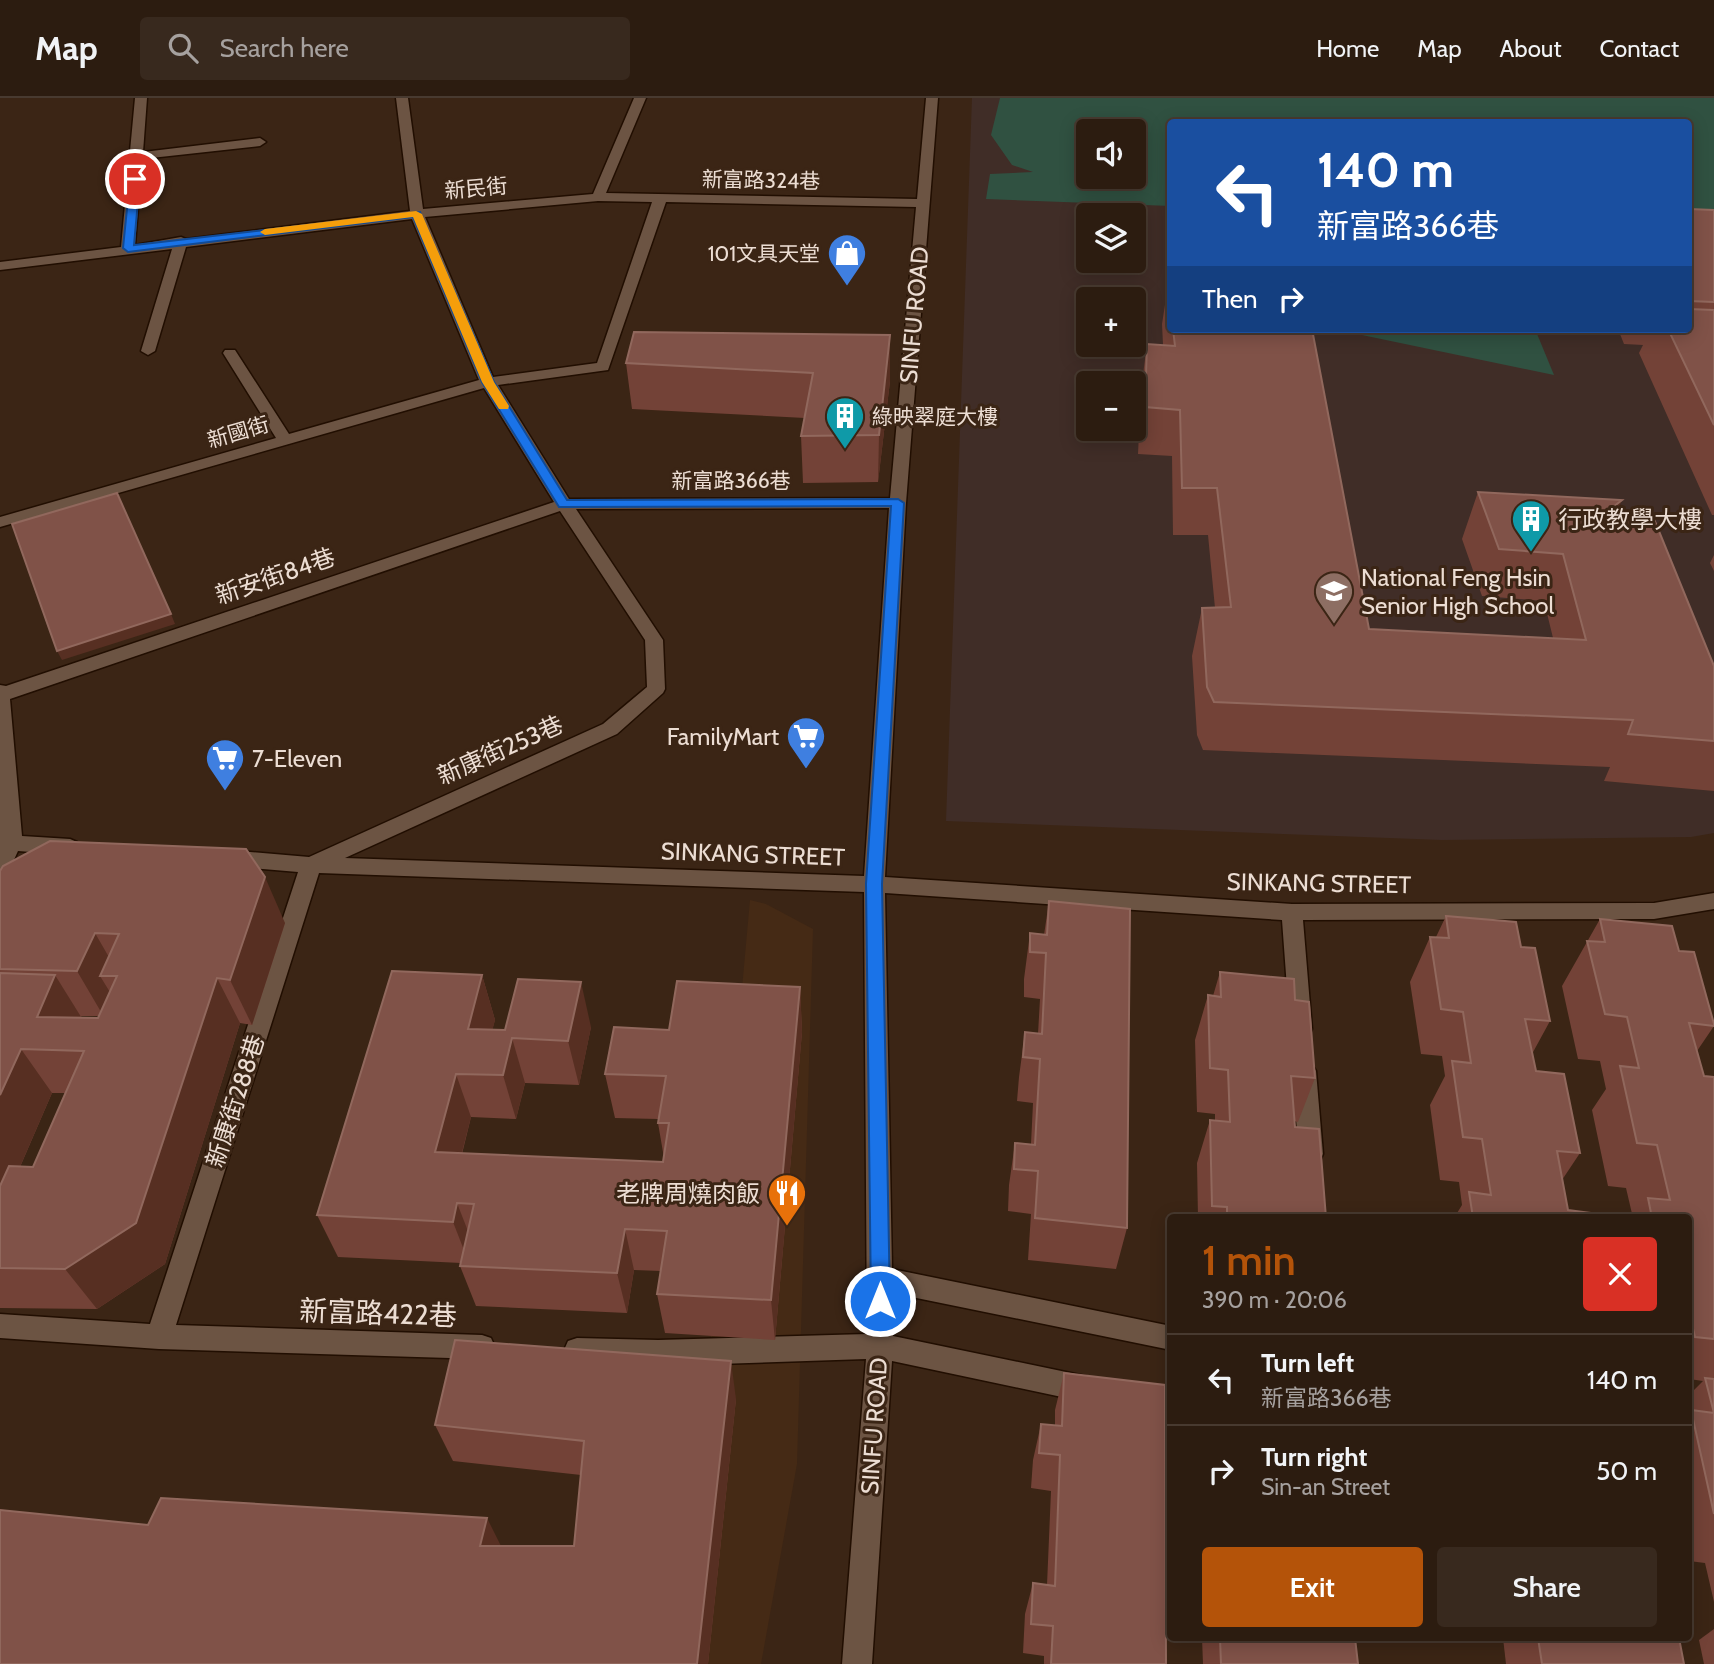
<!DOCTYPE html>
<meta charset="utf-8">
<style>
:root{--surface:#2c1c10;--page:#38291e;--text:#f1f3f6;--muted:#a6a19f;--line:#483a30;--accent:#b45309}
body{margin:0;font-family:Cabin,"Noto Sans TC",sans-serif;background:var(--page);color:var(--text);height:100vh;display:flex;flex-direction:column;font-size:26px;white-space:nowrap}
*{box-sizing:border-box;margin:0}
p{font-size:23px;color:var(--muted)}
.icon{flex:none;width:38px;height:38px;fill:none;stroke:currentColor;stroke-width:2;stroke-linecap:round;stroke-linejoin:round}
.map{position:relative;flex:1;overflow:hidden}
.side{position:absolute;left:1167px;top:1116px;width:525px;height:427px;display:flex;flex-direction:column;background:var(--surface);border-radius:7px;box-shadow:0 4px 18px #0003,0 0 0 2px var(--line)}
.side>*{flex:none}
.top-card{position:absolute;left:1167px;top:21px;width:525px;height:214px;border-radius:7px;box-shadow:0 4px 18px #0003,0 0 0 2px var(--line);background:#1a4fa0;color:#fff;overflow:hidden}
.buttons{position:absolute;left:1076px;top:21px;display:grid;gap:14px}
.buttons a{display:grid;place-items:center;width:70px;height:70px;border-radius:7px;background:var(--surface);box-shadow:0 4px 18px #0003,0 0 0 2px var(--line);font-size:35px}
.pin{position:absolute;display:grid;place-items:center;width:60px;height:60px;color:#fff;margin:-30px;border:4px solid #fff;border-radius:50%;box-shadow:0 2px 7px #0007}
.me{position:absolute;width:77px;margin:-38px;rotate:0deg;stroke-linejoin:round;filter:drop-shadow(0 0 5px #0008)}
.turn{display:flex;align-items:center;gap:24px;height:147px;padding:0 35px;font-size:32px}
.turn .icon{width:91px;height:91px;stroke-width:2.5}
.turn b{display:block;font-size:49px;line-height:60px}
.then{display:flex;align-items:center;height:66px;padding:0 35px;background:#0003;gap:14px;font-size:26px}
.round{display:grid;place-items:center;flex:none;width:74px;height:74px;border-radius:7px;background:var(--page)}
.head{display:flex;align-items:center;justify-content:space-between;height:119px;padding:0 35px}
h1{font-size:42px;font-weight:600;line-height:52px;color:var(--accent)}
.button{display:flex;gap:14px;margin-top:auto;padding:14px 35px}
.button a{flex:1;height:80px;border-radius:7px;background:var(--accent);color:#fff;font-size:28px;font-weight:600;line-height:80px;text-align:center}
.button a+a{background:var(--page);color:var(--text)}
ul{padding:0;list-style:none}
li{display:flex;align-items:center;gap:21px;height:91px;padding:0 35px;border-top:2px solid var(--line)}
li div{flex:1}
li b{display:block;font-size:26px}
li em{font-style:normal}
header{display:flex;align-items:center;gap:42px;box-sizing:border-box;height:98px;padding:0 35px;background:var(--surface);border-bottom:2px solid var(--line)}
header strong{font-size:33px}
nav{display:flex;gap:38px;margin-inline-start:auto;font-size:24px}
.search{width:490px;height:63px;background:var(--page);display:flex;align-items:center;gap:18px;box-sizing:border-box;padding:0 24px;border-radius:7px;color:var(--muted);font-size:26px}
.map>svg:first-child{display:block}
.built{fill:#452a15}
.education{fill:#402d27;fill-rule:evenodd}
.green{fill:#305141;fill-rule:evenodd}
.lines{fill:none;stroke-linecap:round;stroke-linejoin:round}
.minor-casing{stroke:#210e01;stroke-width:3}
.minor{fill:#6c5443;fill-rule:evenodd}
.wall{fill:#734237;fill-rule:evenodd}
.shaded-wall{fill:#572f22}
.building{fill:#805248;stroke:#91685d;stroke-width:2}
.route{fill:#1a73e8;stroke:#114b97;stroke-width:2}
.slow{fill:#f59e0b}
.labels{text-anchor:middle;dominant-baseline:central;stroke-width:6;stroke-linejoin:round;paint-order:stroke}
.far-street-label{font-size:21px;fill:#ecddd3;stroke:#3b2515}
.far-poi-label{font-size:21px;fill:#ecddd3;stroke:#3b2515;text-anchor:end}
.street-label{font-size:24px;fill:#ecddd3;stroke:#3b2515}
.poi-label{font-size:24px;fill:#ecddd3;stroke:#3b2515;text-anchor:start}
.near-street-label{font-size:28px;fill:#ecddd3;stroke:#3b2515}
</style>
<header>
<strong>Map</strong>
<div class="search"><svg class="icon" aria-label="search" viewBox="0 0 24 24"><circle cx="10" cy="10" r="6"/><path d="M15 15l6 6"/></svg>Search here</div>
<nav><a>Home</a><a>Map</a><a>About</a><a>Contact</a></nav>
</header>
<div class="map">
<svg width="1714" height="1566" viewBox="0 0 1714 1566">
<rect width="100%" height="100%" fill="#3b2515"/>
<path class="built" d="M750 802 766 806 813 831 797 1366 761 1566H681Z"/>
<path class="education" d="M972 0H1714V735L1691 739 1442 742 946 723ZM1171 24H1689V231H1171ZM1088 33H1134V79H1088ZM1088 117H1134V163H1088ZM1088 201H1134V247H1088ZM1088 285H1134V331H1088Z"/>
<g class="green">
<path d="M1000 0H1714V127L1689 126V24H1171V108L986 101 990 76 1033 74 1012 67 991 37ZM1088 33H1134V79H1088Z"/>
<path d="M1337 231H1535L1554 277 1338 232Z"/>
</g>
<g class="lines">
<g class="minor-casing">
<g id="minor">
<path d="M135 0H147L143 54 260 40 266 44 260 48 142 61 135 147 181 139 186 141 410 113 396 0H408L423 111 593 96 634 0H646L606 95 917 101 926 0H938L906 405 885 779 1292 806 1654 805 1714 795V811L1654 821 1303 822 1312 931 1309 938 1301 940 1293 938 1290 931 1282 822 885 795 892 1171 1171 1228V1252L892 1195 893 1238 1090 1279 1099 1283 1103 1292 1099 1301 1090 1305 892 1263 872 1566H842L866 1261 658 1268 577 1264 568 1261 564 1252 568 1243 577 1240 658 1242 867 1236 864 794 319 775 176 1227 482 1237 491 1240 495 1249 491 1258 482 1261 159 1251 0 1240V1216L150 1226 298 774 227 768 220 765 217 760 220 755 227 752 309 759 603 626 647 589 645 542 560 413 10 601 22 738 70 741 77 744 80 749 77 754 70 757 18 753 7 777 0 779V587L6 588 554 404 484 290 0 429V419L276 340 223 255 225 252H235L289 336 479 282 412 121 186 149 155 253 148 257 141 253 172 151 0 172V164L121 149ZM598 103 652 104 597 265 493 279 425 119ZM666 104 916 109 890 400 569 401 498 287 608 272ZM889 410 864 778 345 760 617 636 663 595 665 591 663 542 576 411Z"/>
<path d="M1304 963 1312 966 1316 973 1323 1056 1320 1063 1311 1066 1302 1063 1299 1056 1292 973 1296 966Z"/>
</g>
</g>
<use href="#minor" class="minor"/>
</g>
<g class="wall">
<path d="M1689 111 1714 112V417H1712L1639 255 1643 247 1624 246 1618 231H1689Z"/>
<path d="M1169 181H1171V231H1312L1369 531 1553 540 1544 503 1482 498 1462 441 1478 394 1617 414 1714 568V693L1604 683 1610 669 1203 652 1197 637 1192 558 1202 510H1215L1208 437H1173L1172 358 1138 356 1141 292 1147 246 1163 247 1162 226Z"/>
<path d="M890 237V283L878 384 803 385 801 338 805 320 632 311 626 265Z"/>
<path d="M1714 457V473L1710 465Z"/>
<path d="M0 773 285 825 252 927 240 925 165 1166 97 1211 0 1210ZM81 918H99L98 920H82ZM52 995H65L33 1069H20Z"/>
<path d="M1049 803 1127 1130 1116 1171 1028 1162 1031 1116 1008 1113 1009 1087 1015 1045 1031 1046 1033 1005 1017 1003 1019 979 1025 934 1038 936 1040 901 1024 899V881L1030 835 1044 837Z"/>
<path d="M1446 818 1521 849 1550 923 1532 956 1536 973 1580 1055 1562 1082 1568 1112 1599 1120H1454L1462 1107 1459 1084 1440 1082 1430 1007 1445 978 1442 958 1421 956 1410 884 1430 839H1436Z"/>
<path d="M1600 821 1679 853 1714 926V928L1697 953 1704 978 1714 979V1504L1705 1465 1689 1463V1297L1703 1283 1689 1281V1120H1633L1626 1090 1608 1088 1592 1012 1606 991 1600 963 1578 961 1562 888Z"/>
<path d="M1220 874 1295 902 1315 980 1298 1024 1294 1023 1295 1029 1326 1120H1198L1197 1065 1210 1022H1215V1016L1197 1014 1195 942 1208 897 1213 898Z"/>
<path d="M482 877 495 922 492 932 591 929 579 987 525 985 516 1021 471 1019 462 1056 663 1064 664 1060 658 1025V1021L615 1020 605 976 669 932 800 889 802 934 775 1242 665 1235 657 1196 661 1173 634 1172 627 1215 476 1208 460 1168 461 1165 338 1159 317 1117Z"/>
<path d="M1064 1275 1166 1566H1044V1558L1023 1555 1025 1516 1033 1485 1047 1487 1051 1393 1031 1390 1033 1362 1041 1326 1055 1327V1312Z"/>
<path d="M736 1301 708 1566 148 1427 501 1448H574L581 1377 453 1363 435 1327Z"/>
<path d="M1714 1531V1566H1704L1699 1542Z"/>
<path d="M1202 1540H1355L1358 1566H1203Z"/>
<path d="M1503 1540H1679L1684 1566H1506Z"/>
</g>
<g class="shaded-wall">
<path d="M890 237V283L878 384 879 337Z"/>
<path d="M1622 402 1602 449 1608 413Z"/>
<path d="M171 516 175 526 62 562 57 553Z"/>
<path d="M265 779 285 825 252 927 230 882Z"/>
<path d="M95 835 121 880 117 878H100L113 899 104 919 77 873Z"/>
<path d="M55 877 83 922 37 919Z"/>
<path d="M482 877 495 922 482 975 468 931Z"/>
<path d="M217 880 240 925 165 1166 97 1211 65 1171Z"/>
<path d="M581 884 591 929 579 987 568 943Z"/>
<path d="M800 889 802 934 775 1242 771 1202Z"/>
<path d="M512 940 525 985 516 1021 503 977Z"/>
<path d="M21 951 52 995 9 1094 0 1156V997Z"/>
<path d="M456 976 471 1019 451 1097 435 1054Z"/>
<path d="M457 1105 473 1146 469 1165 453 1124Z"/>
<path d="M625 1131 634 1172 627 1215 617 1175Z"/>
<path d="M731 1263 736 1301 708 1566H697Z"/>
<path d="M487 1420 504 1454 480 1448Z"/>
</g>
<g class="building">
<path d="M1689 111 1714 112V204L1689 203Z"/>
<path d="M1169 181H1171V203Z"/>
<path d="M1689 211 1714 212V327L1668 231H1689Z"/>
<path d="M1173 231H1312L1369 531 1586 542 1563 456 1499 451 1478 394 1622 402 1608 413 1652 416 1714 568V643L1628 636 1633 622 1214 604 1207 589 1202 510 1231 509 1217 390H1182L1180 312 1145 309 1147 246 1175 248Z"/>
<path d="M634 234 890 237 879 337 801 338 813 275 626 265Z"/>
<path d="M117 395 171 516 57 553 12 426Z"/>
<path d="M50 743 246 751 265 779 230 882 217 880 136 1125 65 1171 0 1170V1088L9 1068 33 1069 84 953 21 951 0 997V875L55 877 37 919 98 920 117 878H100L119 836 95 835 77 873 0 871V773L3 768Z"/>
<path d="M1049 803 1130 811 1127 1130 1035 1120 1038 1073 1014 1071 1015 1045 1035 1047 1040 961 1023 959 1025 934 1042 936 1046 855 1030 854V835L1047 837Z"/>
<path d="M1446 818 1516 824 1521 849 1535 850 1550 923 1525 921 1536 973 1564 976 1580 1055 1557 1053 1568 1112 1598 1116 1599 1120H1473L1469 1094 1491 1097 1482 1041 1463 1039 1452 963 1471 965 1463 914 1441 911 1430 839 1449 840Z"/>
<path d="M1600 821 1672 828 1679 853 1694 854 1714 926V928L1689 925 1704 978 1714 979V1241L1695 1239 1689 1214V1120H1652L1648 1100 1670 1102 1657 1047 1637 1045 1620 968 1639 970 1627 919 1605 916 1587 843 1605 844Z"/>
<path d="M392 873 482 877 468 931 505 932 518 881 581 884 568 943 512 940 503 977 456 976 435 1054 663 1064 669 1025H658L666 978 605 976 614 929 669 932 677 883 800 889 771 1202 657 1196 667 1133 625 1131 617 1175 460 1168 474 1106 457 1105 453 1124 317 1117Z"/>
<path d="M1220 874 1294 881 1295 902 1309 904 1315 980 1291 978 1295 1029 1319 1031 1326 1120H1227V1109L1212 1108 1210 1022 1230 1024 1228 972 1210 970 1208 897 1221 899Z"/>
<path d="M455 1242 731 1263 697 1566H0V1412L148 1427 161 1400 487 1420 480 1448H574L584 1343 435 1327Z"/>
<path d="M1064 1275 1165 1287 1166 1566H1051L1053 1528 1031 1526 1033 1485 1055 1488 1060 1357 1039 1355 1041 1326 1062 1328Z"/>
<path d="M1705 1280 1714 1281V1416L1691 1312 1714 1315Z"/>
<path d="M1220 1540H1355L1358 1566H1221Z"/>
<path d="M1538 1540H1679L1684 1566H1542Z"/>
</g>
<path class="route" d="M135 78 140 81 134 147 420 114 494 284 567 402 898 401 904 405 882 786 890 1203 887 1210 880 1212 874 1210 871 1203 866 786 891 408 559 409 482 284 413 119 128 154 123 150 130 81Z"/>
<path class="slow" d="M416 113 422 116 494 284 509 308 508 311H499L482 284 413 119 265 137 260 134 265 131Z"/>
<defs>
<g id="shop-pin" transform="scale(2.0125)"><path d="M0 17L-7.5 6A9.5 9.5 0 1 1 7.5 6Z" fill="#3f7fe0" stroke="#3b2515"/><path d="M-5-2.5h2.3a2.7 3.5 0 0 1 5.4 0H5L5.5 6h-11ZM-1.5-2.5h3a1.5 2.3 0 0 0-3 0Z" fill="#fff"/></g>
<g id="building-pin" transform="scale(2.0125)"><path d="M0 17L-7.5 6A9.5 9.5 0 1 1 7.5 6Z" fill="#0f9aa8" stroke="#3b2515"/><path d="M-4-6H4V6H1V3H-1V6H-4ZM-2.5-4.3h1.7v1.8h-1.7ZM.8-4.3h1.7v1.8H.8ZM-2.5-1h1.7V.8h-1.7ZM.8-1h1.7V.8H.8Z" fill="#fff"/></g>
<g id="school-pin" transform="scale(2.0125)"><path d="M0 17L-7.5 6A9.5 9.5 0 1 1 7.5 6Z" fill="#8d6e63" stroke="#3b2515"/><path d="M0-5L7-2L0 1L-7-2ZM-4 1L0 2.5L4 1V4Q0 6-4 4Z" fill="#fff"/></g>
<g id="supermarket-pin" transform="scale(2.0125)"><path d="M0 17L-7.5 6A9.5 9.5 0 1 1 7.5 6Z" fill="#3f7fe0" stroke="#3b2515"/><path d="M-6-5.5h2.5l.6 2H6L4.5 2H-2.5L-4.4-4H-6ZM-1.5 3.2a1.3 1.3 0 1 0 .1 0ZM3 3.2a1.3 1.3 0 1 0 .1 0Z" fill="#fff"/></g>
<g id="restaurant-pin" transform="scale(2.0125)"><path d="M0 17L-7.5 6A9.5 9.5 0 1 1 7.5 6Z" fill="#e8710a" stroke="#3b2515"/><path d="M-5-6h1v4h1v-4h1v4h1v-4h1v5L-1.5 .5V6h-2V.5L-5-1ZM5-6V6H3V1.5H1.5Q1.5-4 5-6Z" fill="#fff"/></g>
</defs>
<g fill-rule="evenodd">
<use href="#shop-pin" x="847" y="155"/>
<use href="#building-pin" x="845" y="318"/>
<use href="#building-pin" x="1531" y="421"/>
<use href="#school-pin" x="1334" y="493"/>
<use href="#supermarket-pin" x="806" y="638"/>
<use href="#supermarket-pin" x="225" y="660"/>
<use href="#restaurant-pin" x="787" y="1095"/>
</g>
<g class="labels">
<g class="far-street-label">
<text transform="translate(761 82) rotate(1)">新富路324巷</text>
<text transform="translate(476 90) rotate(-5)">新民街</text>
<text transform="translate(238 334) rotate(-16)">新國街</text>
<text x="731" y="382">新富路366巷</text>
</g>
<g class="far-poi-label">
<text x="820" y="155">101文具天堂</text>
<text x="872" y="318" text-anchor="start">綠映翠庭大樓</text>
</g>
<g class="street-label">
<text transform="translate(914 217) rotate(-85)">SINFU ROAD</text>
<text transform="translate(275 478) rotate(-19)">新安街84巷</text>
<text transform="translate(500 652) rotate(-24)">新康街253巷</text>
<text transform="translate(753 756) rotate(2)">SINKANG STREET</text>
<text transform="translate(1319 785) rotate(1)">SINKANG STREET</text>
<text transform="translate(235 1003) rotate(-72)">新康街288巷</text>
<text transform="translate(874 1328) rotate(-86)">SINFU ROAD</text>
</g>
<g class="poi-label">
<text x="1558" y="421">行政教學大樓</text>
<text x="1361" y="479">National Feng Hsin<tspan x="1361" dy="28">Senior High School</tspan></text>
<text x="779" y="638" text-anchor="end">FamilyMart</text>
<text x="252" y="660">7-Eleven</text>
<text x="760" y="1095" text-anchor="end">老牌周燒肉飯</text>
</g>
<g class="near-street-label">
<text transform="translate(378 1215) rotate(2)">新富路422巷</text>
</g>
</g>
</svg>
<div class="buttons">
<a><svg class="icon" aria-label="sound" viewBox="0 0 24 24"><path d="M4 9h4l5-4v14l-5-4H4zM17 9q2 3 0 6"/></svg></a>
<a><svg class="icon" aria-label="layers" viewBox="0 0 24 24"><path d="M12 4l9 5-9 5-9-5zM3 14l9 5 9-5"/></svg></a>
<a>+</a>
<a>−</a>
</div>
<div class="pin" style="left:135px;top:81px;background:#d93025"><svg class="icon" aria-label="arrive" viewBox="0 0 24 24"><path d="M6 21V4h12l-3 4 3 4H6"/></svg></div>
<svg class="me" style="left:880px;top:1203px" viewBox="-20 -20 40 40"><circle r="17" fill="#1a73e8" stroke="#fff" stroke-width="3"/><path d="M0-11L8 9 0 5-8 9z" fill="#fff"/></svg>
<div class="top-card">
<div class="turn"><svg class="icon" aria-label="left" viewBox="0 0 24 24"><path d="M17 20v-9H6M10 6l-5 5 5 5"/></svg><div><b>140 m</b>新富路366巷</div></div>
<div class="then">Then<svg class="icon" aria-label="right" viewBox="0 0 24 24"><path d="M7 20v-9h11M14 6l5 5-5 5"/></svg></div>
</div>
<section class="side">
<div class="head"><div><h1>1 min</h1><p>390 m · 20:06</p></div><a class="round" style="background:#d93025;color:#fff"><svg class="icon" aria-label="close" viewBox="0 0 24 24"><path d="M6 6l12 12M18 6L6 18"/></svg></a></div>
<ul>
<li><svg class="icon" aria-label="left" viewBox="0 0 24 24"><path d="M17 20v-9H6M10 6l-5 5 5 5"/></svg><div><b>Turn left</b><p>新富路366巷</p></div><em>140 m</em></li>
<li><svg class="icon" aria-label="right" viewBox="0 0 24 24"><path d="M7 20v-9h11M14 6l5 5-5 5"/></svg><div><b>Turn right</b><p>Sin-an Street</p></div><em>50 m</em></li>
</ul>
<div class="button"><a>Exit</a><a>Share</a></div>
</section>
</div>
